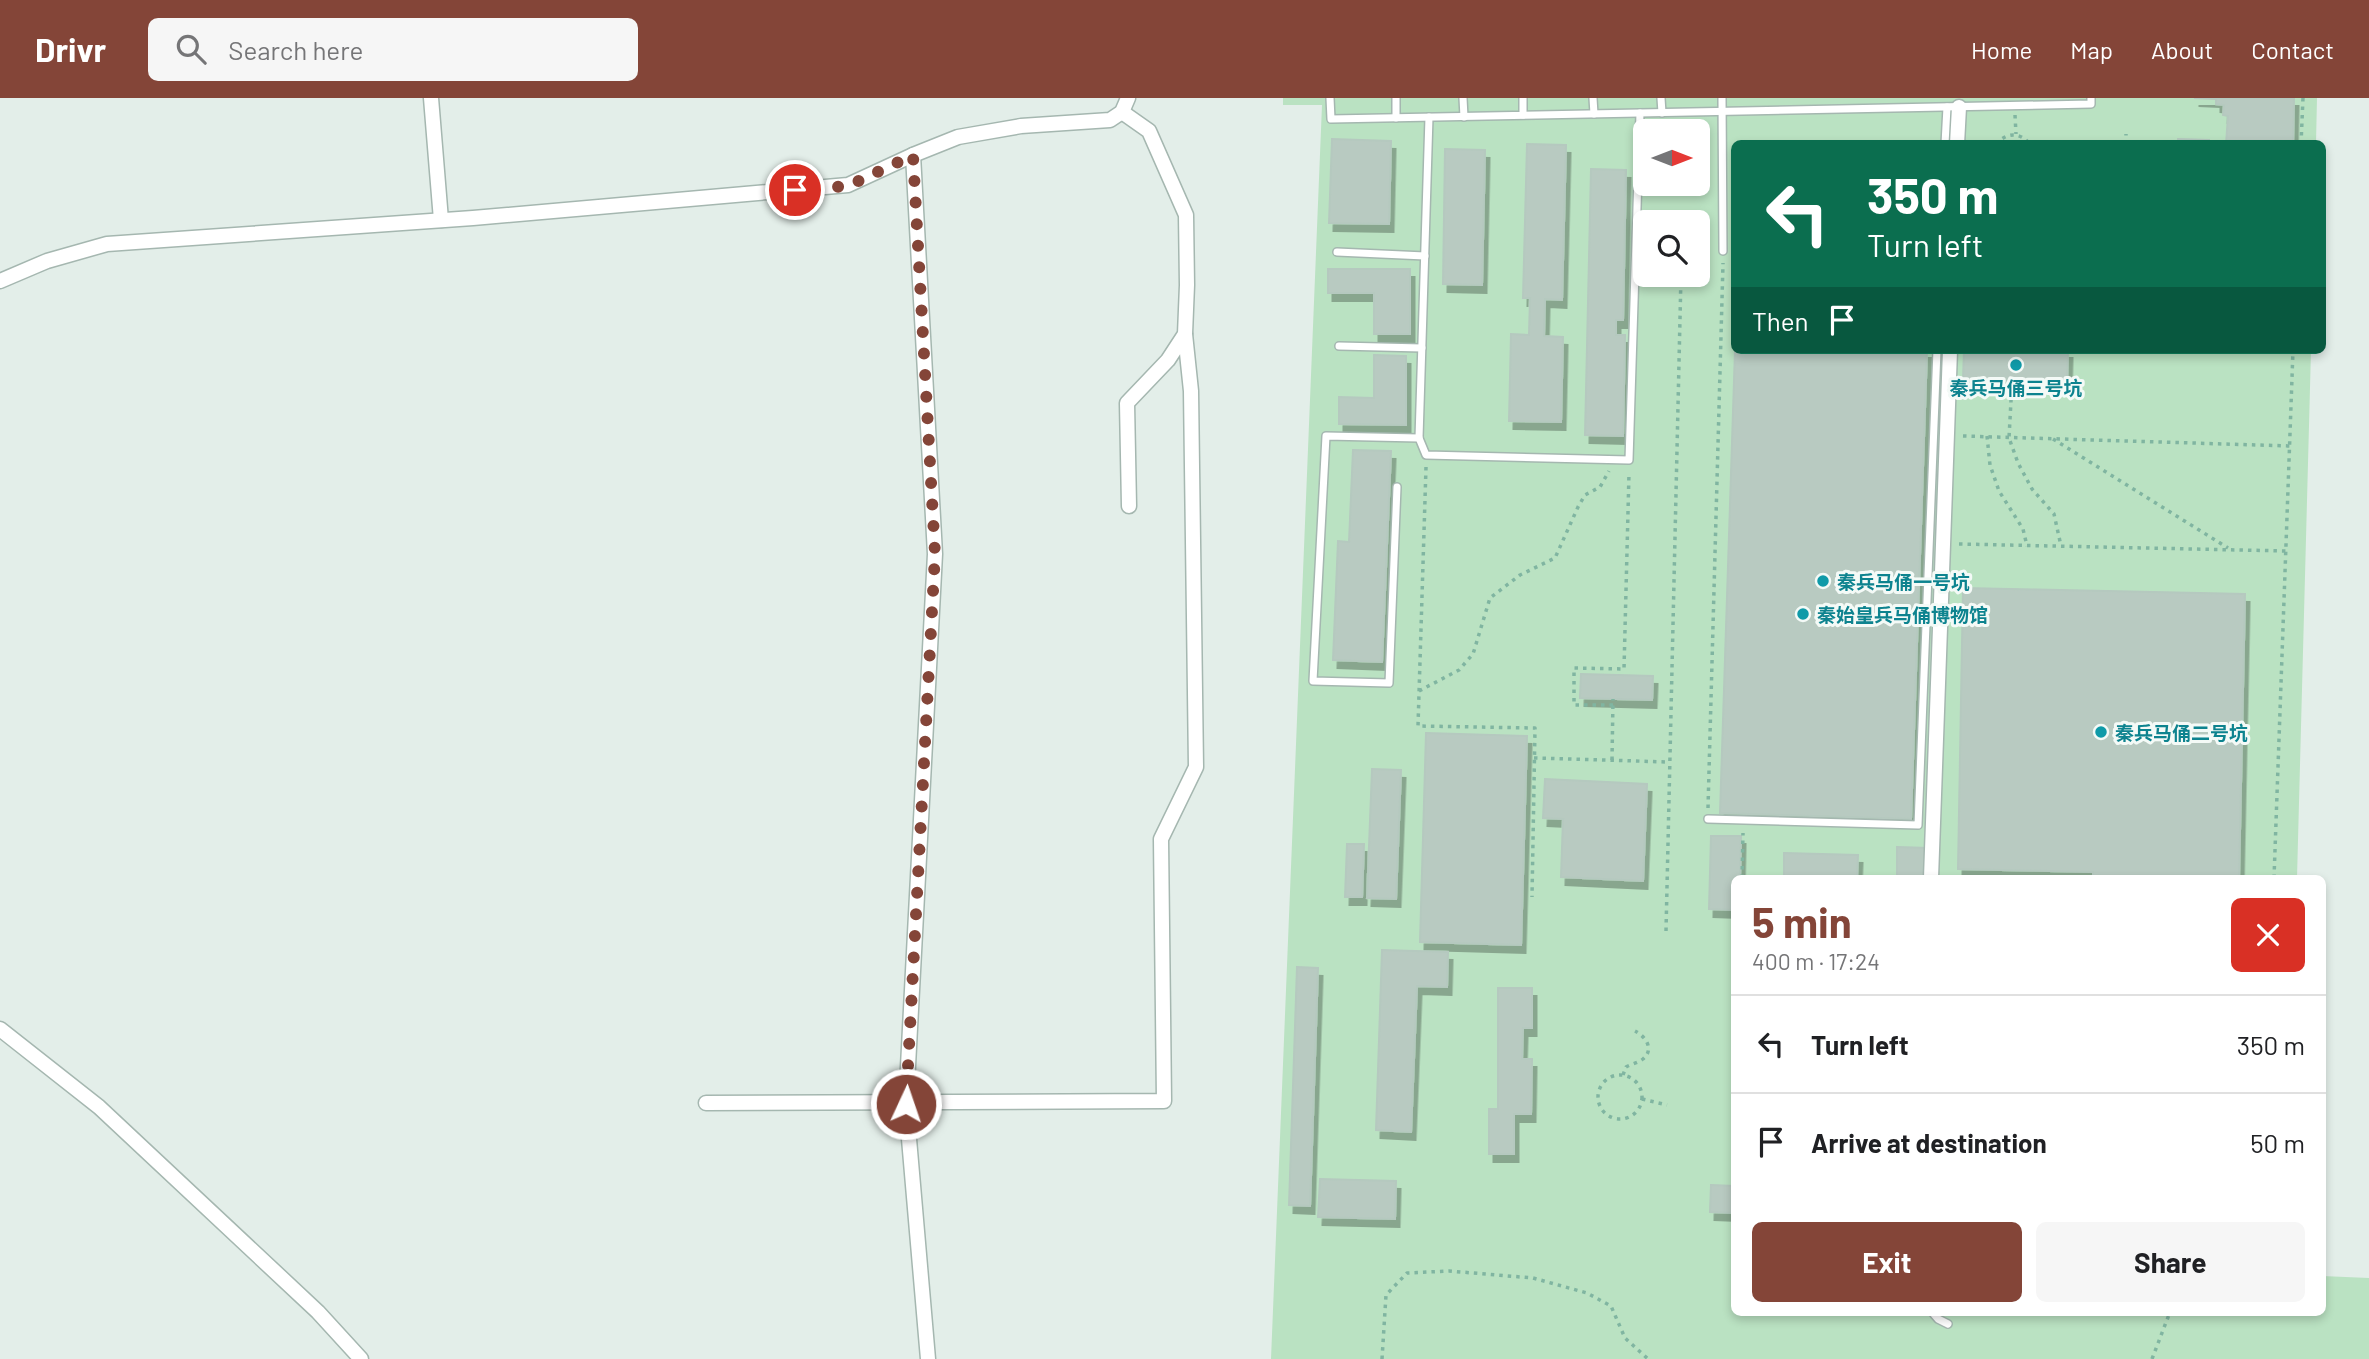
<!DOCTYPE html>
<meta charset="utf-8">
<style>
:root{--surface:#fff;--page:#f6f6f6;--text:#202124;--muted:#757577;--line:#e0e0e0;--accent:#844538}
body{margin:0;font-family:Barlow,"Noto Sans SC",sans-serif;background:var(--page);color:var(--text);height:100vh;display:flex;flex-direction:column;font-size:26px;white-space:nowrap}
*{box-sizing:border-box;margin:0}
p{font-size:23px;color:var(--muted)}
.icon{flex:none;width:38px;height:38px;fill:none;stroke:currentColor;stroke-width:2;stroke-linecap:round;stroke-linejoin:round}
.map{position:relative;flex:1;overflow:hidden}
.panel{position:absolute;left:1731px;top:777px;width:595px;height:441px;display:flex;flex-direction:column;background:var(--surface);border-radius:10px;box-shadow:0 4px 10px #0003}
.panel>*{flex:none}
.guide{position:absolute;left:1731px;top:42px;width:595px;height:214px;border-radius:10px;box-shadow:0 4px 10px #0003;background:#0b6e4f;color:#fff;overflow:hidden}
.needle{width:46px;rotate:90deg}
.tools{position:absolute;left:1633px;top:21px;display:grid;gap:14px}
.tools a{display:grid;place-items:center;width:77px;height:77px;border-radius:10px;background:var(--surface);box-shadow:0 4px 10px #0003;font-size:35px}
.pin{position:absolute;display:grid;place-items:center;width:60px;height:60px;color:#fff;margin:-30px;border:4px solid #fff;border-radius:50%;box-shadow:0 2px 7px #0007}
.me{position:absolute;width:77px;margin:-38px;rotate:3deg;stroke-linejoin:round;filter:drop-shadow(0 0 5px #0008)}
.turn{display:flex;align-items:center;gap:24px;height:147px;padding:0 21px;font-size:32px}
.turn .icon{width:91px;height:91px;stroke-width:2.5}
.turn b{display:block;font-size:49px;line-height:60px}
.then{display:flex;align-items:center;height:66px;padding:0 21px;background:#0003;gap:14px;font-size:26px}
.round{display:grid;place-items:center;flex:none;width:74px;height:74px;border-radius:10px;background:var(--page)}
.headline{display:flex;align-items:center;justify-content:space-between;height:119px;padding:0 21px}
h1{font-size:42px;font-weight:700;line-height:52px;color:var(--accent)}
.primary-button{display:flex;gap:14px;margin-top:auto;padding:14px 21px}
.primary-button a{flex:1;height:80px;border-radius:10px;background:var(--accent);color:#fff;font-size:28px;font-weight:700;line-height:80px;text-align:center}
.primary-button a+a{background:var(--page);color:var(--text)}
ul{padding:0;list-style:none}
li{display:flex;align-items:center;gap:21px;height:98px;padding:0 21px;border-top:2px solid var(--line)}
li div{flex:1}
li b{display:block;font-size:26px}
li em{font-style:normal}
header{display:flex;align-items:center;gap:42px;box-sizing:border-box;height:98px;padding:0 35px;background:var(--accent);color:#fff}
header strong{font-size:33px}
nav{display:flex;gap:38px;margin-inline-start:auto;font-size:24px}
.search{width:490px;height:63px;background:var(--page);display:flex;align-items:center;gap:18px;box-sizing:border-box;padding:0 24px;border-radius:10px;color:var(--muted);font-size:26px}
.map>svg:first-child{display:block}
.green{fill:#bae2c2;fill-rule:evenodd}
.building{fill:#b8cac1;stroke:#b5c9bf;stroke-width:2;filter:url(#shadow)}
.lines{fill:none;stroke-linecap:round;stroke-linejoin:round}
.lane-casing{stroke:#a5b7b0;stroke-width:10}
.street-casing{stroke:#a5b7b0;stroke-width:17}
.path{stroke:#80b5a1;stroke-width:3.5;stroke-dasharray:3.5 5;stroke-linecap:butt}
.lane{stroke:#fff;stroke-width:7}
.street{stroke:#fff;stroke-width:14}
.route{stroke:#844538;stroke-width:12;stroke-dasharray:0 21.6}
.culture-dot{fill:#0f9aa8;stroke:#f4faf7;stroke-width:2.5}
.labels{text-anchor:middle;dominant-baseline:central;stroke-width:6;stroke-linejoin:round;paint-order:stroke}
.culture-label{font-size:19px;font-weight:bold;fill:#0d838f;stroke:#f4faf7;text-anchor:start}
</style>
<header>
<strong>Drivr</strong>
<div class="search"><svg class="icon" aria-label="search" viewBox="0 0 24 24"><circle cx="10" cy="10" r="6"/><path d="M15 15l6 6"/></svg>Search here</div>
<nav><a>Home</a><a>Map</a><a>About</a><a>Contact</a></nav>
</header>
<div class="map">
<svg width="2369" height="1261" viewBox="0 0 2369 1261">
<defs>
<filter id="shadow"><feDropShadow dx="4.5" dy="8" stdDeviation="0" flood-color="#0004"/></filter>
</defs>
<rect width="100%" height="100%" fill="#e3eee9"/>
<path class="green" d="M1283 0H2317L2316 45 1734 46V252H2311L2297 780H1734V1214H2322V1178L2369 1180V1261H1271L1322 7H1283ZM1645 33H1698V86H1645ZM1645 124H1698V177H1645Z"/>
<g class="building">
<path d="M2194 0H2294L2293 46H2226L2228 18 2223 17 2224 7 2216 6V1Z"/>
<path d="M1332 41 1391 43 1389 126 1329 125Z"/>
<path d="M2178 41 2209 42V46H2178Z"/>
<path d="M1527 46 1566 47 1562 202 1545 201 1544 238 1563 239 1561 324 1509 323 1511 236 1529 237 1530 200H1523Z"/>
<path d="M1445 51 1485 52 1482 187 1443 186Z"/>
<path d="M1591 71 1626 72 1623 222H1616V237H1625L1623 338 1585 337Z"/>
<path d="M1328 171H1410V236H1374V195H1328Z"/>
<path d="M1735 252H1927L1911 721 1720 715Z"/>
<path d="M1964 252H2068L2067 285 1963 282Z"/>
<path d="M1374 257 1406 258V327L1339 326V299L1374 300Z"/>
<path d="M1353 352 1391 353 1382 564 1333 562 1338 443 1349 444Z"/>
<path d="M1963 490 2245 496 2239 780H2093V774L1958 771Z"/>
<path d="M1581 576 1653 578 1652 602 1580 600Z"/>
<path d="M1426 635 1527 638 1521 847 1420 844Z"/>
<path d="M1372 671 1401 672 1396 801 1367 800Z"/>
<path d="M1545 681 1647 686 1643 783 1561 779 1563 721 1543 720Z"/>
<path d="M1711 738H1741L1740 780H1734V812L1709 811Z"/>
<path d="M1347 746H1364L1362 799H1345Z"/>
<path d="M1897 749 1929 750 1928 780H1897Z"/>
<path d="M1784 755 1858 757 1857 780H1784Z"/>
<path d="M1382 852 1448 854 1447 889 1417 888 1411 1034 1376 1032Z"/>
<path d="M1297 869 1318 870 1310 1108 1289 1107Z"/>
<path d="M1498 890H1532V930H1523L1522 961H1532L1531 1016H1514V1056H1489V1011H1498Z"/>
<path d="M1320 1081 1396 1083 1395 1121 1318 1119Z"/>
<path d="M1711 1087 1734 1088V1115L1710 1114Z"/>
</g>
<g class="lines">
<g class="lane-casing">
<g id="lane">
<path d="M1330 0 1331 21 2091 6V0"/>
<path d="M1396 0V20"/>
<path d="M1463 0 1464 19"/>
<path d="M1523 0V17"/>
<path d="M1593 0 1594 16"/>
<path d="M1661 0 1662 15"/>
<path d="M1722 0 1723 153"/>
<path d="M1429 19 1419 340 1426 357 1629 362 1640 15"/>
<path d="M1945 46 1947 9"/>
<path d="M1337 154 1425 158"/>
<path d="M1339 248 1422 250"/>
<path d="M1397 389 1389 585 1313 583 1326 338 1419 340"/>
<path d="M1708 721 1918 727 1937 252"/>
<path d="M1932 1214 1938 1221 1948 1226"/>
</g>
</g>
<g class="street-casing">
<g id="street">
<path d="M431 0 441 122"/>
<path d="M1122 14 1149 33 1186 117 1187 187 1185 236 1168 262 1127 305 1129 408"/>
<path d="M1957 46 1959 9"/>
<path d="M913 57 935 456 906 1006 928 1261"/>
<path d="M0 183 47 163 107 146 473 120 848 87 913 57 958 39 1021 28 1110 22 1122 14 1128 0"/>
<path d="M1931 780 1950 252"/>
<path d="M0 931 99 1009 318 1214 361 1261"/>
<path d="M706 1005 1164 1003 1161 741 1196 669 1191 293 1185 236"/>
</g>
</g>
<g class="path">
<path d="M2015 17 2016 36"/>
<path d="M1996 46C2007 34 2020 34 2030 46"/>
<path d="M2126 46V36"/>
<path d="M2301 46 2303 0"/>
<path d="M1698 152H1711"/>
<path d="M2012 284 2009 340 2018 365 2032 391 2054 416 2061 448"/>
<path d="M1963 338 2290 348"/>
<path d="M1987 338 1990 367 1999 393 2023 431 2027 448"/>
<path d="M2053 341 2228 450"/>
<path d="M1426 369 1418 628 1535 630 1532 799"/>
<path d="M1959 446 2286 453"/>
<path d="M1419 593 1459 572 1473 556 1490 500 1520 477 1555 460 1578 409 1585 397 1600 389 1609 373"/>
<path d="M1613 607H1574V570L1624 571 1629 375"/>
<path d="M1534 660 1669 664"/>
<path d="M1612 662 1613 601"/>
<path d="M1708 710 1723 165"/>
<path d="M1742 780 1743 735"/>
<path d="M2274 780 2293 252"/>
<path d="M1666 833 1681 177"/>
<circle cx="1620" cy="999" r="22"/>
<path d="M1623 977 1626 969C1631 966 1638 965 1643 961 1655 951 1645 938 1635 933"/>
<path d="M1642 1001 1667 1007"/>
<path d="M1382 1261 1386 1197 1407 1175 1449 1173 1533 1180 1587 1195 1611 1208 1625 1240 1648 1261"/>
<path d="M2152 1261 2170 1214"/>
</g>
<use href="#lane" class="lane"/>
<use href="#street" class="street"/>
</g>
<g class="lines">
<path class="route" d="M795 92 848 88 913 57 935 456 906 1006"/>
</g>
<g class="culture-dot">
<circle cx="2016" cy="267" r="7"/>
<circle cx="1823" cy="483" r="7"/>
<circle cx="1803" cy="516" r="7"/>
<circle cx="2101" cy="634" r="7"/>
</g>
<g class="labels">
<g class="culture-label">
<text x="2016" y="289" text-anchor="middle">秦兵马俑三号坑</text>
<text x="1837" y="483">秦兵马俑一号坑</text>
<text x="1817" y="516">秦始皇兵马俑博物馆</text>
<text x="2115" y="634">秦兵马俑二号坑</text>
</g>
</g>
</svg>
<div class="tools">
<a><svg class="needle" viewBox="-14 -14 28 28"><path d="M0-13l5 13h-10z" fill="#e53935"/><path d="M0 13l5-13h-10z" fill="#757577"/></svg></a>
<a><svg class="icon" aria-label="search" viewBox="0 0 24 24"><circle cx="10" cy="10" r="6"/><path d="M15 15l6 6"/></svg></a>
</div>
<div class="pin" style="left:795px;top:92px;background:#d93025"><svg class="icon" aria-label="arrive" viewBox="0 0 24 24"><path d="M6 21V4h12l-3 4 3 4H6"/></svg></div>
<svg class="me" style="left:906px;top:1006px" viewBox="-20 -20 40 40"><circle r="17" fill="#844538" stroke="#fff" stroke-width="3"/><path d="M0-11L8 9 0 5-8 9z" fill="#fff"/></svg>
<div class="guide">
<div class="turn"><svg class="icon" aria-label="left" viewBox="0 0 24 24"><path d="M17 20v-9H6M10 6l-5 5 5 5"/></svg><div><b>350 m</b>Turn left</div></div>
<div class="then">Then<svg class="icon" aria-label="arrive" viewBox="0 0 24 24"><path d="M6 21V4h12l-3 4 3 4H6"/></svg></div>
</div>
<section class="panel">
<div class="headline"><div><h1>5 min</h1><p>400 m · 17:24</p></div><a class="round" style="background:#d93025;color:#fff"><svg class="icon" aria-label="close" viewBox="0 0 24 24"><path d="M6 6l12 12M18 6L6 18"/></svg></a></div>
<ul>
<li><svg class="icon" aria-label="left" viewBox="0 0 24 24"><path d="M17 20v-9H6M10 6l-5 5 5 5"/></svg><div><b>Turn left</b></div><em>350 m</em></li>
<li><svg class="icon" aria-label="arrive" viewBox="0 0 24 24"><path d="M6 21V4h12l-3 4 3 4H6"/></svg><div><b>Arrive at destination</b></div><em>50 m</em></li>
</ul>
<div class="primary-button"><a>Exit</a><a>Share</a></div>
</section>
</div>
